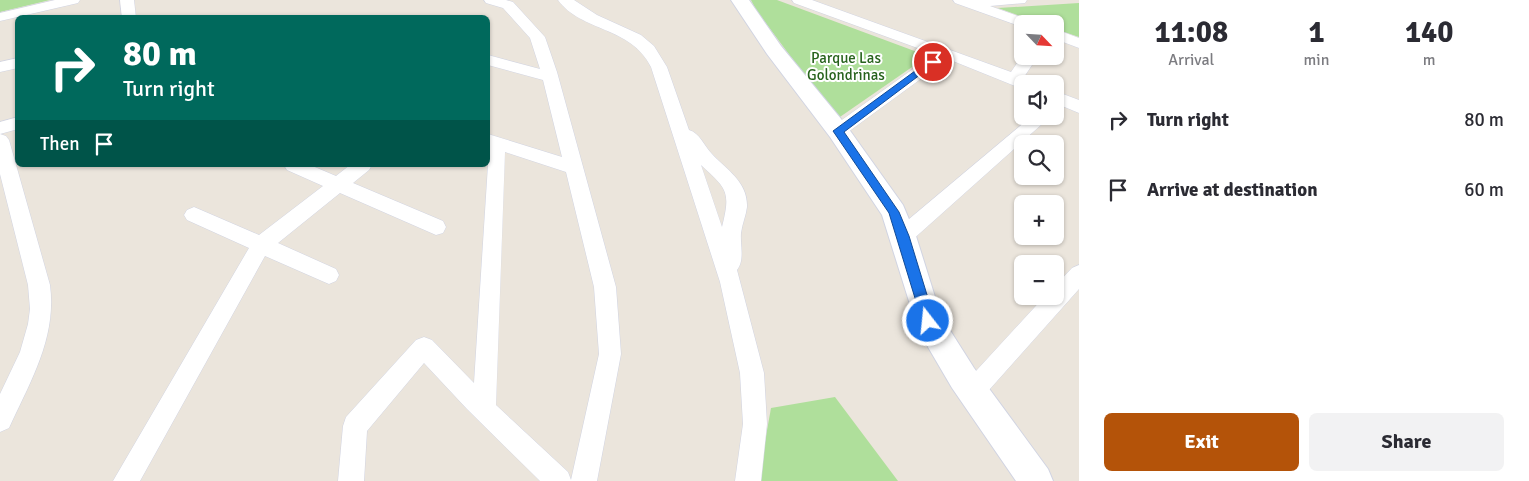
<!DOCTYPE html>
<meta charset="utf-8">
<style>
:root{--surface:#fff;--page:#f2f2f3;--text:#2b2b33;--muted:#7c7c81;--accent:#b45309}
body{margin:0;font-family:Signika,sans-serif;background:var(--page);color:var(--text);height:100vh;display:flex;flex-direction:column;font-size:19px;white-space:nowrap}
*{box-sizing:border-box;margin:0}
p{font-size:16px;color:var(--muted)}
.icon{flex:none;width:28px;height:28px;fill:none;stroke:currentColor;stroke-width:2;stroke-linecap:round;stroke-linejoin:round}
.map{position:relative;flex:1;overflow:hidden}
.details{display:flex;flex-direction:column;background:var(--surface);width:450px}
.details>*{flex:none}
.hud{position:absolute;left:15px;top:15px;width:475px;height:152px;border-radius:8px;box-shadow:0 1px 4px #0004;background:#00695c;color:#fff;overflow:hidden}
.needle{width:32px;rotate:115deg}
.controls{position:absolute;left:1014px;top:15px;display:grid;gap:10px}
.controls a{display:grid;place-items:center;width:50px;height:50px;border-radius:8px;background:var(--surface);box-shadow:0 1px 4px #0004;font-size:25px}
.pin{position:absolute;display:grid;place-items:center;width:42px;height:42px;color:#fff;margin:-21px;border:2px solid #fff;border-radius:50%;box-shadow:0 1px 5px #0007}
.me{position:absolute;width:55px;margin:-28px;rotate:344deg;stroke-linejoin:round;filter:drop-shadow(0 0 4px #0008)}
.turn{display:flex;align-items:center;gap:18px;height:105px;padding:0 25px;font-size:22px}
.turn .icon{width:65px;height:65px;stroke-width:2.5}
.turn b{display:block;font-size:35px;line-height:42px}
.then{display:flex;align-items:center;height:48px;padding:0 25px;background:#0003;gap:10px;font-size:19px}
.eta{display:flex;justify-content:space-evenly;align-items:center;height:85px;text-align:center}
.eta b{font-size:30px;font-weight:800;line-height:35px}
.action{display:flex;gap:10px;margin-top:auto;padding:10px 25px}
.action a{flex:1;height:58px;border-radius:8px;background:var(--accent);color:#fff;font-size:20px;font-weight:800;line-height:58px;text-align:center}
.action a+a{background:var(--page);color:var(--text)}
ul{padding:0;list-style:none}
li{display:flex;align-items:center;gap:15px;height:70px;padding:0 25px}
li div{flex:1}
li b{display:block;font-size:19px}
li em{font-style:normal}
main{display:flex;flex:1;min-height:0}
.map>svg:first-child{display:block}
.green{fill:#afdf9b}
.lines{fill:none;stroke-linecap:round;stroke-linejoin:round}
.minor-casing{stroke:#d1d4e2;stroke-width:1}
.tertiary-casing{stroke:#d1d4e2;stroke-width:2}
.minor{fill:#fff;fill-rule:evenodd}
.tertiary{fill:#fff;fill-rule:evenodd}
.route{fill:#1a73e8;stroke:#114b97}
.labels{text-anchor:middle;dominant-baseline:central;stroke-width:4;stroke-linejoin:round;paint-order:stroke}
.far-park-label{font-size:15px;fill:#28631d;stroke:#fff}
</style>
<main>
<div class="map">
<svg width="1079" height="481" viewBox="0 0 1079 481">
<rect width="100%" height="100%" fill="#ebe5dc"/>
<g class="green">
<path d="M0 0H50L0 12Z"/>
<path d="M751 0H777L928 56 837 119 756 10Z"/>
<path d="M1079 3V37L1055 29V24H1042L998 8Z"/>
<path d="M835 397 898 481H758L771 408Z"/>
</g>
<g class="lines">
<g class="minor-casing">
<g id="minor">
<path d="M55 0H80L78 3 0 21V13Z"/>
<path d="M120 0H134L136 18H122Z"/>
<path d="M484 0H506L513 2 545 37 557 72 616 287 621 354 597 481H540L467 409 424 363 367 431 364 481H338L343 426 346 417 416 340 424 337 432 340 474 383 488 165V134L562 157 543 80 488 65V55L540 69 530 38 503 8 486 3ZM505 152 566 172 594 287 599 354 571 480 568 472 496 405Z"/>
<path d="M558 0H574L597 15 641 35 654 46 667 67 689 130C700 133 704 146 712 154 727 170 748 182 747 207 746 216 742 224 741 233 740 245 745 260 737 270L764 373 767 424 761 481H735L743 424 740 373 720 282 651 67C631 26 581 32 558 0ZM701 165C727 189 731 191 722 227Z"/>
<path d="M792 0H812L1011 72 1022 56H1038L1024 77 1032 80 1034 84H1022V88H1020L948 59 844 135 838 137 832 135 829 131 832 127 934 54 794 3Z"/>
<path d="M953 0H1027L1025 3 990 6 1032 21 1034 24H1022V27L955 3Z"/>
<path d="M1055 29 1079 38V48L1055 39Z"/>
<path d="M18 58V68L0 72V62Z"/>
<path d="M1055 91 1079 100V113L1055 103Z"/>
<path d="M1032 116H1051L910 242 903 244 896 242 893 236 896 230Z"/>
<path d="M18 117V129L0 134 6 136 9 140 50 285C57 338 30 382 9 428L0 432V394L20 352 28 324 30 309 28 285 0 174V122Z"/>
<path d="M284 165H310L336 176 350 165H372L369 170 353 183 443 221 446 227 443 233 436 235 340 193 278 243 336 269 339 275 336 281 329 284 322 281 265 256 140 481H113L249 248 187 220 184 215 187 210 194 207 201 210 259 235 323 186 287 170Z"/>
<path d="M1079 265V289L981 399 973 402 965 399 961 391 965 383 1045 296H1055V286L1072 268Z"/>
</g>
</g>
<g class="tertiary-casing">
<path id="tertiary" d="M731 0H749L781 46 846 125 903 205 916 236 941 316 974 368 1048 469 1053 481H1016L952 388 918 330 882 215 830 137 767 54Z"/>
</g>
<use href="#minor" class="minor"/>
<use href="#tertiary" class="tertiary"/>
</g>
<path class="route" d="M930 60H936L937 62 844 132 899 212 909 236 935 321 933 325 928 327 924 325 922 321 889 213 833 131Z"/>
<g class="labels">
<g class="far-park-label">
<text x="846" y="58">Parque Las<tspan x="846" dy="17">Golondrinas</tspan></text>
</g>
</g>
</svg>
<div class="controls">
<a><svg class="needle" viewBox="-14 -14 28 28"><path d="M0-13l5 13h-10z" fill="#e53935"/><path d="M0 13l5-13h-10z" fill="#7c7c81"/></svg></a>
<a><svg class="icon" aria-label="sound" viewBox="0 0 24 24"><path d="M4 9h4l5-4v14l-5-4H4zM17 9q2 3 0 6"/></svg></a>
<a><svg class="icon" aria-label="search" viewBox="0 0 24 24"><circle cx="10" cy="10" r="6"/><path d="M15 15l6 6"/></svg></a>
<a>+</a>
<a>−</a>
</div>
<div class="pin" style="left:933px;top:62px;background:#d93025"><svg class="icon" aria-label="arrive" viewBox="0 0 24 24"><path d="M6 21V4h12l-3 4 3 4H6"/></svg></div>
<svg class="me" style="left:928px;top:321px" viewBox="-20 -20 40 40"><circle r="17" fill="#1a73e8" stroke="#fff" stroke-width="3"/><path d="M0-11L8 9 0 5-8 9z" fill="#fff"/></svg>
<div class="hud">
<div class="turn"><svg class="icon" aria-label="right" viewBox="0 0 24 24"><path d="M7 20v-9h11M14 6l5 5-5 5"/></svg><div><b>80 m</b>Turn right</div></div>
<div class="then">Then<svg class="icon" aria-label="arrive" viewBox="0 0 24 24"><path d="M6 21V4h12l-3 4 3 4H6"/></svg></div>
</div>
</div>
<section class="details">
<div class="eta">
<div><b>11:08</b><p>Arrival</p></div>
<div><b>1</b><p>min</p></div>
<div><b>140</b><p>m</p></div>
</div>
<ul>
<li><svg class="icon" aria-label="right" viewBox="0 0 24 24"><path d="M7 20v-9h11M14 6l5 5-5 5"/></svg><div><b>Turn right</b></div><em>80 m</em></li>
<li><svg class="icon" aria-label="arrive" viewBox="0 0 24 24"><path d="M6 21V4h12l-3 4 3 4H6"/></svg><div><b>Arrive at destination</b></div><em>60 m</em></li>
</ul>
<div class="action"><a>Exit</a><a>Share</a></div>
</section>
</main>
